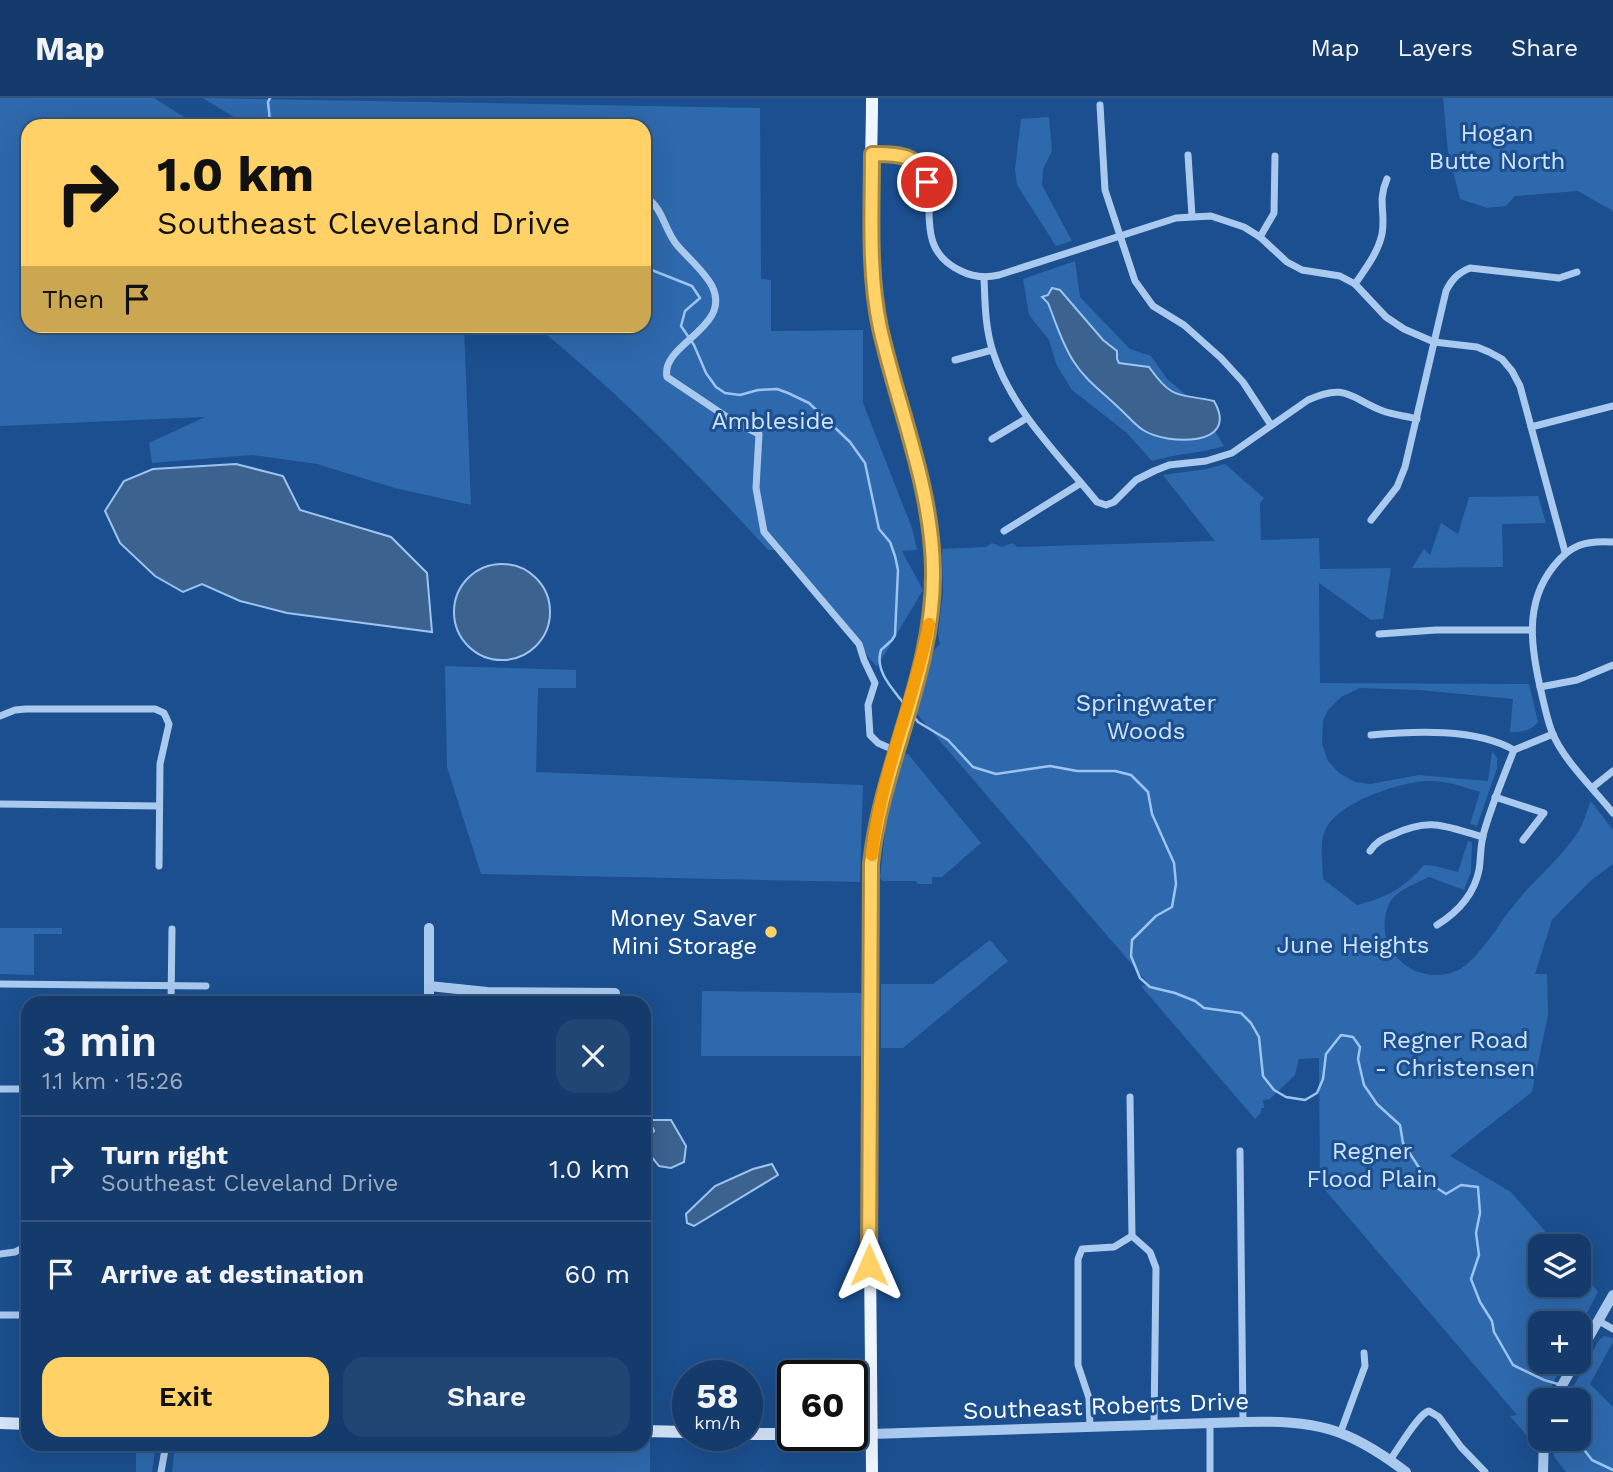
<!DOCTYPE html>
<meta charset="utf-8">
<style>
:root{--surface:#143b6b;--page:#214673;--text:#f1f3f6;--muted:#9dadc1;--line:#33557e;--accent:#ffd166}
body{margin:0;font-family:"Work Sans",sans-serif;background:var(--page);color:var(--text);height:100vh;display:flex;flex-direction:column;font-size:26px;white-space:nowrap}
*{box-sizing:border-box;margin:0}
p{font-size:23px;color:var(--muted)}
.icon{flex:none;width:38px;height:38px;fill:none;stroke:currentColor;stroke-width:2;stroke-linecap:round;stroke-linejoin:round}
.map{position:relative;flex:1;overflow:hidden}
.details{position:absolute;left:21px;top:898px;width:630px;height:455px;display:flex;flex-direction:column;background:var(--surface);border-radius:21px;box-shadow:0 7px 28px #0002,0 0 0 2px var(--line)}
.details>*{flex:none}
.top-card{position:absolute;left:21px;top:21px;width:630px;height:214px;border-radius:21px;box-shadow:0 7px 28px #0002,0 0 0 2px var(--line);background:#ffd166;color:#111;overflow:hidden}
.fabs{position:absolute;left:1528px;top:1136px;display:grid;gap:14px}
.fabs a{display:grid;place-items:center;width:63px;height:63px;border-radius:14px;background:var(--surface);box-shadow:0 7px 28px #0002,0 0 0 2px var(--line);font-size:35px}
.speed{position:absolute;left:672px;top:1262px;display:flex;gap:14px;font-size:35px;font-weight:700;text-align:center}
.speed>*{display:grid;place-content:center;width:91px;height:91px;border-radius:50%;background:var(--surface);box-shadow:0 7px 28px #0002,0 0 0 2px var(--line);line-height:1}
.speed small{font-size:18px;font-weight:400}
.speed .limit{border:4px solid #111;border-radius:10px;background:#fff;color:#111}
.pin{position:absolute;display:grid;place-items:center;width:60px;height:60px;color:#fff;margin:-30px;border:4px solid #fff;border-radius:50%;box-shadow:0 2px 7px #0007}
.me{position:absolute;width:77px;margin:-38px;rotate:0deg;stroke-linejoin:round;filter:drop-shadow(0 0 5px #0008)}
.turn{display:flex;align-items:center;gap:24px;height:147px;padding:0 21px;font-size:32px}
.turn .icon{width:91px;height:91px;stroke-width:2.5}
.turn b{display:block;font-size:49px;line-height:60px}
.then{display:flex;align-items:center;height:66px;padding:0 21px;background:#0003;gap:14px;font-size:26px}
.round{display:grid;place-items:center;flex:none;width:74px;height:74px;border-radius:21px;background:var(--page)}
.head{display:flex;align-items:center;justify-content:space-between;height:119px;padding:0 21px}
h1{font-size:42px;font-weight:600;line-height:52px}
.button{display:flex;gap:14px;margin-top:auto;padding:14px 21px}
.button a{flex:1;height:80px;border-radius:21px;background:var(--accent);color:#111;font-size:28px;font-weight:600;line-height:80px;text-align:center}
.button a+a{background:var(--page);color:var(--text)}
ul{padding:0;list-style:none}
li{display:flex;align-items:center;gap:21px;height:105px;padding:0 21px;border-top:2px solid var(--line)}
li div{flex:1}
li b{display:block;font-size:26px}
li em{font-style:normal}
header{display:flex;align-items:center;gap:42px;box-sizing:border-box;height:98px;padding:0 35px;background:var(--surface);border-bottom:2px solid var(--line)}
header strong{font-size:33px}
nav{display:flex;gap:38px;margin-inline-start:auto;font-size:24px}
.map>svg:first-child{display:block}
.green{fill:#2e69ad}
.water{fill:#3c6290;stroke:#9cc4f0;stroke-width:2}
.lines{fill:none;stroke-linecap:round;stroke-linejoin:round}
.stream{stroke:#9cc4f0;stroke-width:2.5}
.minor{stroke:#a9c9ee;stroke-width:7}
.tertiary{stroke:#a9c9ee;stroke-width:10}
.secondary{stroke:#d6e6fa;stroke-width:12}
.primary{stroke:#f0f6ff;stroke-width:12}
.route-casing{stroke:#a68842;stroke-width:18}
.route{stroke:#ffd166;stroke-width:12}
.slow{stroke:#f59e0b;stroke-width:12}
.poi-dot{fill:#ffd166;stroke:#1b4f8f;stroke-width:2.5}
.labels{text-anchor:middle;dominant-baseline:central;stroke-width:6;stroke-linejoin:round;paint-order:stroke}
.park-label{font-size:24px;fill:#cfe3fa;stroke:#1b4f8f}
.poi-label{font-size:24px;fill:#fff;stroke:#1b4f8f;text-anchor:end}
.street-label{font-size:24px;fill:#fff;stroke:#1b4f8f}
</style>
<header>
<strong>Map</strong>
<nav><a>Map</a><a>Layers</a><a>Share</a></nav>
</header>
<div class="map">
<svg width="1613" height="1374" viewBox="0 0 1613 1374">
<rect width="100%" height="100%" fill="#1b4f8f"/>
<g class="green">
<path d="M0 0H154L198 28H28V228H464L471 407 395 390 317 366 252 357 152 365 149 345 205 319 0 328Z"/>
<path d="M203 0 760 10 761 181 771 182V233L863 232V305L912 430 917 452 902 453 923 492 877 569 777 452H768C695 372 620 296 536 228H644V28H248Z"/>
<path d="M1443 0H1613V113L1578 93 1515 98 1506 108 1487 110 1460 101 1448 54Z"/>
<path d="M1049 19 1052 53 1043 71 1042 87 1072 143 1056 148 1017 87 1015 71 1021 21Z"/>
<path d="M1075 163 1080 199 1130 251 1151 258 1167 281 1200 308 1224 348C1201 356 1176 355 1152 363L1127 335 1072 292 1057 268 1049 242 1029 217 1023 181Z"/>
<path d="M1225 366 1264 400 1260 405 1261 442 1319 440 1320 471 1391 470 1383 521 1371 522 1319 485 1320 585 1529 586 1538 624C1533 632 1520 635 1510 634L1513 601 1419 592 1360 590 1341 599 1328 612 1323 623 1322 646 1328 663 1339 675 1355 684 1370 686 1419 677 1488 683 1492 653 1497 660V670L1477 728 1470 726 1480 694C1464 689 1445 682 1427 683 1399 684 1336 705 1325 733 1319 745 1323 767 1323 781L1357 807C1387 799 1403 791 1424 767L1435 768 1458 774 1468 743 1472 744 1471 774 1464 792 1429 779C1417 785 1400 791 1392 801 1388 806 1386 814 1385 821 1380 855 1413 883 1446 876 1454 875 1463 870 1469 864 1489 846 1502 820 1519 801 1537 779 1560 761 1576 737 1583 728 1586 714 1591 703L1613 732V766L1590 783 1552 822 1535 876H1547L1548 917 1532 994 1450 1058 1511 1094 1558 1148H1540V1186H1578L1579 1171 1598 1194 1579 1230 1578 1225H1540V1264H1560L1559 1267 1561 1270 1544 1302H1540L1534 1346 1510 1318 1517 1317 1320 1086 1319 960 1299 961 1295 977 1270 1001 1263 1002 1264 1010H1261V1015L1255 1021 1141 888 1149 887 1147 884 916 615 934 552 940 546 938 535 943 493 942 451 986 449 992 445 1002 449 1013 445 1017 449 1215 443 1163 377 1206 371Z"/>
<path d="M1538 398 1546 425 1502 426 1503 469 1412 470 1424 451 1430 457 1441 425 1458 436 1469 399Z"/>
<path d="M445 568 576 572V590H538L536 674 863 687 860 784 481 776 447 669Z"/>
<path d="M905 656H908L981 745 942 779H932V786H917L916 783H883L880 780 887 714Z"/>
<path d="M0 830H62V836H34V877L0 876Z"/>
<path d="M990 842 1008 863 903 950H881V886H933Z"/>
<path d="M702 893 862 895 863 958H701Z"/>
<path d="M1604 1238 1613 1240V1244L1590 1286 1613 1309V1374H1566L1554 1359V1341L1578 1340V1302H1566L1599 1242Z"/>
<path d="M644 1342H650V1374H172L175 1346H644Z"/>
<path d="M136 1346H156L152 1374H136Z"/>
</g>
<g class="water">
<path d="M1052 190 1060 192 1103 242 1117 253V261L1119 265 1149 269C1173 303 1178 295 1214 303 1241 350 1166 347 1143 332 1134 326 1127 317 1119 310 1104 295 1086 283 1074 264 1062 246 1056 225 1048 205L1042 199 1048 197Z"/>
<path d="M236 366 283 378 300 412 391 439 427 475 432 534 287 515 240 503 202 486 183 494 155 478 120 445 105 413 124 383 153 371Z"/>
<circle cx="502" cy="514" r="48"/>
<path d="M649 1022H671L686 1048 684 1064 671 1070 659 1068 648 1054 647 1040 654 1033Z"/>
<path d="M772 1066 778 1077 694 1128 687 1125 686 1116 715 1088 753 1071Z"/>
</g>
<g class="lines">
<g class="stream">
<path d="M270 0 268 4 270 23 279 28"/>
<path d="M644 169 692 188 700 200 685 213 681 228 694 247 706 275 716 289 725 295 740 297 758 292 777 291 788 295 809 305 850 344 865 365 879 431 890 444 895 458 898 472 895 537 892 542 881 552C874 573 893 591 905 607"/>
<path d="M911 615 918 624 948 642 973 669 996 676 1050 668 1077 673H1115L1131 677 1148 694 1152 716 1174 765 1176 786 1172 809 1156 818 1132 842 1131 858 1140 880 1150 889 1175 895 1195 903 1204 910 1241 915 1251 925 1259 939 1263 978 1274 992 1286 999 1305 1002 1317 995 1323 981 1326 956 1341 937 1353 939 1360 949 1358 961 1364 987 1377 1006 1400 1027 1403 1045 1429 1085 1446 1096 1461 1087 1478 1089 1480 1115 1476 1135 1479 1157 1471 1181 1480 1204 1492 1223 1494 1234 1513 1267 1544 1282 1558 1286"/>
<path d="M1564 1288 1577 1302"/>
<path d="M1578 1303 1590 1323 1582 1349 1592 1362 1613 1372"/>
</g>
<g class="minor">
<path d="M1100 7 1105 92 1135 183 1153 208 1184 227 1221 260 1243 284 1271 327"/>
<path d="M872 56C886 56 903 53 915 63 947 89 905 147 961 173 973 179 986 180 999 177L1176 120 1211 118 1244 129 1260 139 1287 164 1302 172 1340 178 1355 186 1386 219 1404 231 1434 244 1477 249 1489 254 1502 261 1512 273 1520 288 1565 454"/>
<path d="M1188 57 1192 118"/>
<path d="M644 98C664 110 663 130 677 147 688 160 704 173 712 188 733 230 660 246 667 279L731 322 759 336 756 390 764 434 859 546 864 562 875 585 868 607 870 637 878 645 896 653"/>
<path d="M1260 139 1274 115 1275 58"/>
<path d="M984 179C985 204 985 230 993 254 1012 313 1059 357 1097 404L1106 407 1114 404 1136 382 1154 373 1169 367 1206 363 1232 355 1308 302C1347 284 1351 301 1383 313 1394 317 1406 318 1417 321"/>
<path d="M1355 186C1365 171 1378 155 1382 136 1386 114 1377 104 1387 81"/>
<path d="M955 262 992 252"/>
<path d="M1531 329 1613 308"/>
<path d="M992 341 1027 320"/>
<path d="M1371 422 1397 389 1405 369 1446 193C1452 181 1458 175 1470 170L1559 180 1577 174"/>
<path d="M1004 433 1081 385"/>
<path d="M1613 444C1585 442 1570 447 1553 469 1524 506 1531 550 1541 593 1544 606 1547 621 1552 634 1563 662 1594 691 1613 715"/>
<path d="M1379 536 1436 532H1531"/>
<path d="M1540 589 1577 582 1613 567"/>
<path d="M0 618 15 612 26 611H155L164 615 169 626 160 666 159 768"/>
<path d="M1371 637C1414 633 1476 630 1514 652"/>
<path d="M1593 689 1613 673"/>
<path d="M1495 699 1544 715 1523 742"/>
<path d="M0 706 159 708"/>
<path d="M1370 753C1376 744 1382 741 1392 737 1430 719 1444 728 1483 739"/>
<path d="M1437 827C1458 814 1474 797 1479 772 1481 760 1480 747 1484 734 1492 706 1503 680 1514 652L1553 636"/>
<path d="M0 886 206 888"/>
<path d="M171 905 172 831"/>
<path d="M0 991H28"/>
<path d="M1130 999 1132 1138 1150 1154 1156 1170 1154 1327"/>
<path d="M1240 1053 1243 1324"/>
<path d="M0 1156 15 1154 28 1147"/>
<path d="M0 1217H28"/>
<path d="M1599 1223 1613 1231"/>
<path d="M1090 1329 1089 1300 1078 1267V1161L1082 1151 1114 1149 1132 1138"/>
<path d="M1341 1333 1365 1268 1364 1255"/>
<path d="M1390 1362C1399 1350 1418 1316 1429 1313L1439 1319 1461 1349 1485 1374"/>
<path d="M161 1374 166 1346"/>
<path d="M1210 1374V1325"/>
</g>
<g class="tertiary">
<path d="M429 888 487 894 615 895"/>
<path d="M429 905V830"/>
<path d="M1578 1258 1613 1197"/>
<path d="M1554 1302 1575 1264"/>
<path d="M872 1336 1243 1324C1316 1322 1347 1329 1406 1374"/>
<path d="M1543 1374 1544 1340"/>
</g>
<g class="secondary">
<path d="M0 1325 28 1326"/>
<path d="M644 1333 688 1334"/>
<path d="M747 1336H793"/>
<path d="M852 1336H872"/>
</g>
<path class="primary" d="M872 0C872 72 865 160 880 230 897 311 933 390 933 475 934 573 881 663 872 760 865 823 871 892 871 955 871 988 868 1020 869 1053 869 1160 870 1267 872 1374"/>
</g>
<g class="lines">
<g class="route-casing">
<path id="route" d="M869 1167 871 766C881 667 935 574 933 472 932 389 898 310 880 230 868 173 872 113 872 56 896 56 920 55 927 84"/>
</g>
<use href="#route" class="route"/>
<path class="slow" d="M872 757C880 678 914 604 929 526"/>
</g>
<circle class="poi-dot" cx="771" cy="834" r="7"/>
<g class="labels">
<g class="park-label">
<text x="1497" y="35">Hogan<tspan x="1497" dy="28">Butte North</tspan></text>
<text x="773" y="323">Ambleside</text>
<text x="1146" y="605">Springwater<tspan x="1146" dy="28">Woods</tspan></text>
<text x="1353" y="847">June Heights</text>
<text x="1455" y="942">Regner Road<tspan x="1455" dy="28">- Christensen</tspan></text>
<text x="1372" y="1053">Regner<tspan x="1372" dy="28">Flood Plain</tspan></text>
</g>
<g class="poi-label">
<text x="757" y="820">Money Saver<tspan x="757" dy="28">Mini Storage</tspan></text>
</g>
<g class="street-label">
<text transform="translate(1106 1308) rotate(-2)">Southeast Roberts Drive</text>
</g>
</g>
</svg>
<div class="fabs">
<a><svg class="icon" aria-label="layers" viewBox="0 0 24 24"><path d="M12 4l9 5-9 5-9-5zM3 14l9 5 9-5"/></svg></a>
<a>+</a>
<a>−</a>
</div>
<div class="speed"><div>58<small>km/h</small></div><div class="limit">60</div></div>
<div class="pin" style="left:927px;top:84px;background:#d93025"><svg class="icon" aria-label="arrive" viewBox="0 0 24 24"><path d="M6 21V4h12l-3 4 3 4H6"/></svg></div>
<svg class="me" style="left:869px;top:1167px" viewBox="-20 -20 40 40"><path d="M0-17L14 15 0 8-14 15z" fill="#ffd166" stroke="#fff" stroke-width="4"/></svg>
<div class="top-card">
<div class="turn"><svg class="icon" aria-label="right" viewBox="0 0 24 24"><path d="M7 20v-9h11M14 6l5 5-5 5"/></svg><div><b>1.0 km</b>Southeast Cleveland Drive</div></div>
<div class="then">Then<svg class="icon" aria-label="arrive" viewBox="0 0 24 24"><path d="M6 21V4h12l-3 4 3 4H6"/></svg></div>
</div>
<section class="details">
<div class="head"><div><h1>3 min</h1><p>1.1 km · 15:26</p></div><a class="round"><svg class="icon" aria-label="close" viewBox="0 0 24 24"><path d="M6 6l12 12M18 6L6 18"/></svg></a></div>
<ul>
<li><svg class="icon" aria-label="right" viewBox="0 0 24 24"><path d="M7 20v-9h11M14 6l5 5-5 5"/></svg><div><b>Turn right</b><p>Southeast Cleveland Drive</p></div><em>1.0 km</em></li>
<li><svg class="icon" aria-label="arrive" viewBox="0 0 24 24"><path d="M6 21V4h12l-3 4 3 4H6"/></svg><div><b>Arrive at destination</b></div><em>60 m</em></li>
</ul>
<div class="button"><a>Exit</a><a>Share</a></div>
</section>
</div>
